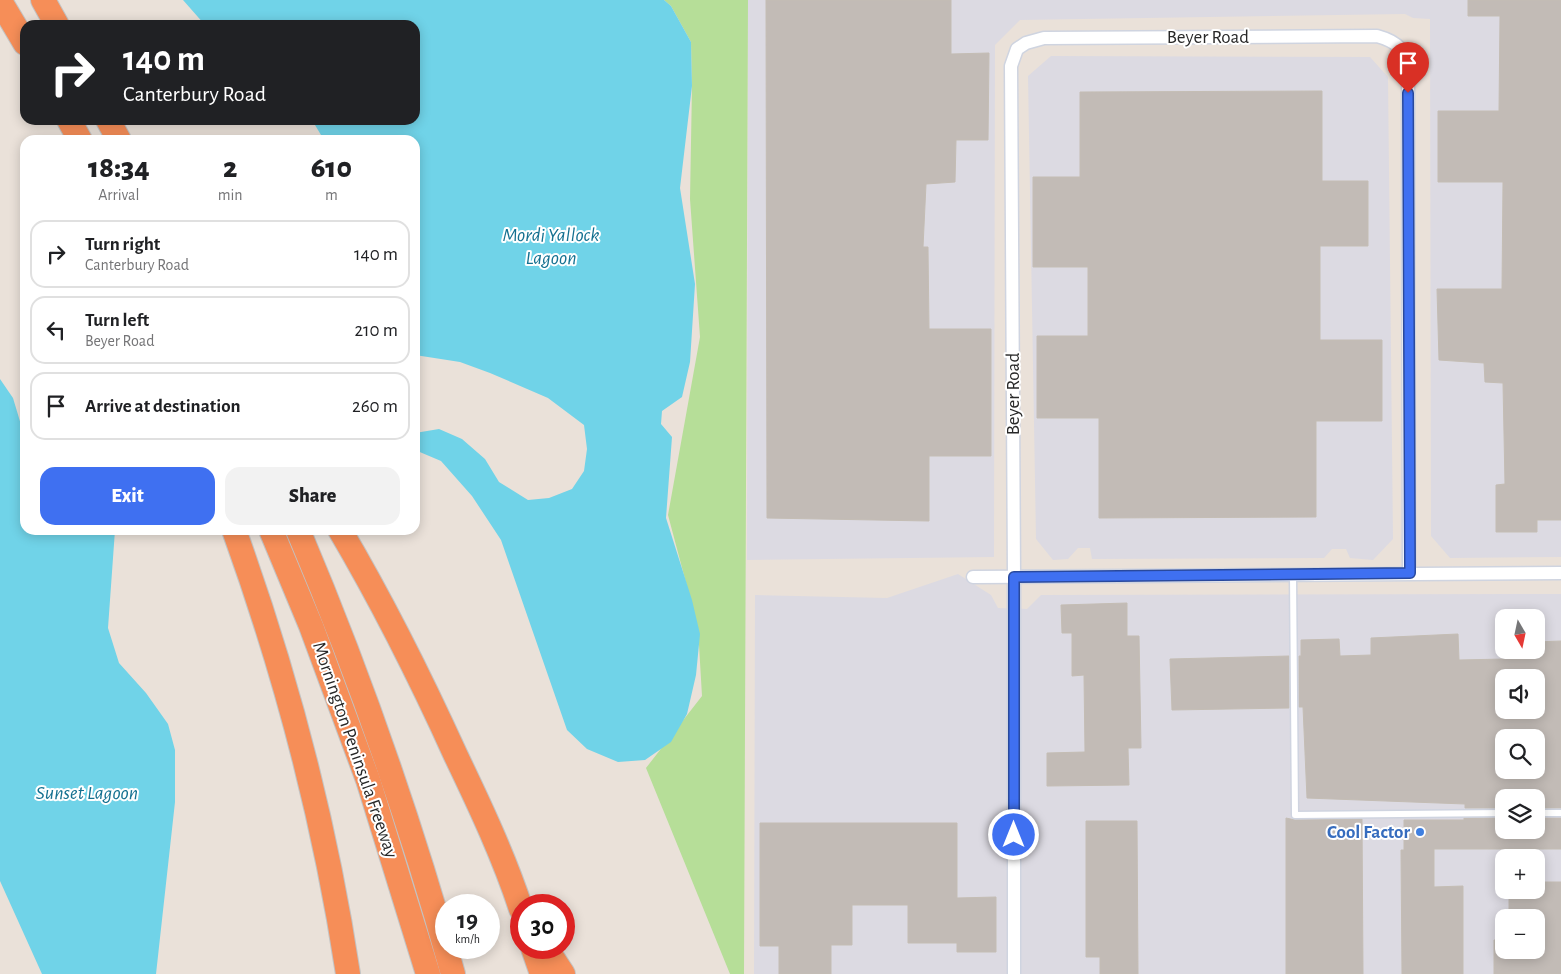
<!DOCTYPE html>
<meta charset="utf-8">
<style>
:root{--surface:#fff;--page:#f2f2f2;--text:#202124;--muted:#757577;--line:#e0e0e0;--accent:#3f70f1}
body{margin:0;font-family:"Alegreya Sans",sans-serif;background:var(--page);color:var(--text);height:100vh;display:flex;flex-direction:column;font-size:19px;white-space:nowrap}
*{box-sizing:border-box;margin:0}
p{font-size:16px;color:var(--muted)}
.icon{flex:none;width:28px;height:28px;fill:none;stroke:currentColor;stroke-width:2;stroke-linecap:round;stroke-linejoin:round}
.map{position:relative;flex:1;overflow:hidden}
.drawer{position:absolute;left:20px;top:135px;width:400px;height:400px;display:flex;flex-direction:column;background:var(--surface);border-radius:15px;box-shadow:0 2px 12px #0003}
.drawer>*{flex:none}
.banner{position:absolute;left:20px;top:20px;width:400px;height:105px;border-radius:15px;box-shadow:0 2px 12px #0003;background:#202124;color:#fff;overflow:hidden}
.needle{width:32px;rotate:171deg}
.fabs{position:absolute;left:1495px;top:609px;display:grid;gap:10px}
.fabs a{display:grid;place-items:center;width:50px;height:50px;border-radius:10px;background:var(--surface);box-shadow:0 2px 12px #0003;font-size:25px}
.speed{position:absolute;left:435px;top:894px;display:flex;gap:10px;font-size:25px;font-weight:700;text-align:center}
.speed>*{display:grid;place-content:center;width:65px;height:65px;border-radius:50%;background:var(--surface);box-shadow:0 2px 12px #0003;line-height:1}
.speed small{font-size:12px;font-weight:400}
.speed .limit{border:8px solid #d22;background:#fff;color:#111}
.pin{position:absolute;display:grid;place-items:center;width:42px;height:42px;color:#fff;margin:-51px -21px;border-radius:50% 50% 50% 0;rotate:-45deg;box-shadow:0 0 5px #0007}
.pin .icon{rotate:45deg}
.me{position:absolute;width:55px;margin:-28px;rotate:0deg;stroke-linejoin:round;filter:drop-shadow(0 0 4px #0008)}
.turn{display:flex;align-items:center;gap:18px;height:105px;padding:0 20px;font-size:22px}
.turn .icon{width:65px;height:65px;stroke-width:2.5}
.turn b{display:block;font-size:35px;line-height:42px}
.eta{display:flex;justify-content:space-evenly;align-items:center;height:85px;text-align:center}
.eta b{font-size:30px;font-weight:800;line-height:35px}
.cta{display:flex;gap:10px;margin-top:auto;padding:10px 20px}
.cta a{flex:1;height:58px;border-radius:15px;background:var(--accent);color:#fff;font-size:20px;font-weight:800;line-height:58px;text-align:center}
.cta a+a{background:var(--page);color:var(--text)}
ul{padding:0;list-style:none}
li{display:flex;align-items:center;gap:15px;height:68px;margin:0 10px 8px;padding:0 10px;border:2px solid var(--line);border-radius:15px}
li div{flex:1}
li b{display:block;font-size:19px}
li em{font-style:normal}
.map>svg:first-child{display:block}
.industrial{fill:#dcdae2;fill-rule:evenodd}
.green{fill:#b6de98}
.water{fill:#70d3e8}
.building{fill:#c2bbb6;stroke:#c4bdb4;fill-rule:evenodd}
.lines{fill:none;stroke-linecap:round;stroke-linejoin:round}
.lane-casing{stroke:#cfd4e0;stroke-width:9}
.street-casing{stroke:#cfd4e0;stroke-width:15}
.highway-casing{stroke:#c3c3c3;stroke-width:26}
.lane{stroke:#fff;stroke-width:6}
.street{stroke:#fff;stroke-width:12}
.highway{stroke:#f68e58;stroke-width:24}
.route-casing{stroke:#29499d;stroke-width:12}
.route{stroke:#3f70f1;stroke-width:9}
.shop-dot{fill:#3f7fe0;stroke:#fff;stroke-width:2}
.labels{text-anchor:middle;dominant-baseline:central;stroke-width:4;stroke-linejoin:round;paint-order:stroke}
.street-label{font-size:19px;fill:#282828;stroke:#fff}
.shop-label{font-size:19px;font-weight:bold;fill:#366cbe;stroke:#fff;text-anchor:end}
.water-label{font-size:20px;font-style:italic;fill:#137090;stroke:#fff}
</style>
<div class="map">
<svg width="1561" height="974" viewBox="0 0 1561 974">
<rect width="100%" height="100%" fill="#eae1d9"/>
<g class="industrial">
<path d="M748 0H1561V557L1450 558 1431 536 1430 19 1413 18 1405 14 1020 20 995 45 994 557 747 560Z"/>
<path d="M1051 56 1370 57 1388 77 1393 539 1373 560 1350 558 1346 549H1332L1324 558 1092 559 1090 548H1078L1068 559 1053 560 1036 539 1028 76Z"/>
<path d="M958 574 991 595 998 608 1027 609 1041 595 1561 594V974H754L755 595 887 598ZM1504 618H1536V650H1504ZM1504 678H1536V710H1504ZM1504 738H1536V770H1504ZM1504 798H1536V830H1504ZM1504 858H1536V890H1504ZM1504 918H1536V950H1504Z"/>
</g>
<path class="green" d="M664 0H748L744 974H730L646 768 702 696 698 628 668 515 700 337 690 199 692 86 691 42 671 6Z"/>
<g class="water">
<path d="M183 0H664L671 6 691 42 692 86 680 188 695 284 690 362 682 397 662 411 661 424 672 437 666 518 692 600 700 634 696 675 687 714 671 742 645 760 618 762 587 749 567 730 501 540 472 496 441 461 415 450V433L439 429 462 439 485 459 499 482 528 500 549 498 572 489 584 471 587 449 584 425 548 398 490 373 460 362 415 355V140H324L312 120H415V25H205Z"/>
<path d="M0 379 13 398 25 438 23 479 25 484V530H115L108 628 119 663 146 693 168 724 175 750V802L156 974H42L0 881Z"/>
</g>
<g class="building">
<path d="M766 0H951V54L989 53 988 140H956L955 182 926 184 923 247H928L929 329H991V456H929V521L767 518Z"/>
<path d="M1468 0H1561V520H1537V532H1496V485L1505 484 1503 383 1485 382 1484 363 1439 360 1437 289H1502L1503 182H1438V111H1499L1500 16H1468Z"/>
<path d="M1322 91V181H1368V246H1320V340H1382V421H1316V517L1099 518V418H1037V336H1088V267H1033V177H1080V92Z"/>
<path d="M1127 603V636H1139L1141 748H1128L1129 785 1047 786V753L1085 752 1084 675 1072 676V633H1062L1061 605Z"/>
<path d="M1458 634 1459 660 1505 659V650H1536V642L1561 641V808H1536V798H1504V808H1465V804L1307 798 1303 707H1299V656H1301V640L1339 639 1340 656 1371 655V638ZM1504 678H1536V710H1504ZM1504 738H1536V770H1504Z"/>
<path d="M1289 656V708L1172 710 1170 659Z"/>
<path d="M1286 818 1295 820 1362 819 1363 974H1286Z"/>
<path d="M1464 818H1504V830H1536V818H1561V849H1434V887L1463 886V974H1402L1401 850H1404V820H1464Z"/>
<path d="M1086 821H1137L1138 974H1100V957H1086Z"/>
<path d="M760 823H957V898L996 897V952H957V943H908V905H852V945H831V974H779V946H760Z"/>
<path d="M1536 882H1561V974H1494V940H1504V950H1536V918H1509V890H1536Z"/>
</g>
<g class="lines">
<g class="lane-casing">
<g id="lane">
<path d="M1293 575 1295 815 1504 813"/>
<path d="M1536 813H1561"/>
</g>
</g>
<g class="street-casing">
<g id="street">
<path d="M973 577 1561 573"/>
<path d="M1014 974V577L1011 66 1017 49 1026 43 1044 38 1377 36C1399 42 1407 51 1408 73L1409 573"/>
</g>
</g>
<g class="highway-casing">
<g id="highway">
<path d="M43 0 57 25"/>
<path d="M0 1 25 43"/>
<path d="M69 120 80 140"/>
<path d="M108 120 119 140"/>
<path d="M234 530C286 674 325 822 348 974"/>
<path d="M271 530 311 626 368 780 428 974"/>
<path d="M298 530C359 674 411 823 453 974"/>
<path d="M340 530C383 603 421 679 456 756 480 806 504 857 521 909"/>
<path d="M533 948 542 974"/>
<path d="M546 948 563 974"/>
</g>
</g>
<use href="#lane" class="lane"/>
<use href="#street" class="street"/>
<use href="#highway" class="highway"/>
</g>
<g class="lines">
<g class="route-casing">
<path id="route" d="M1014 835V577L1410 573 1408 93"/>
</g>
<use href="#route" class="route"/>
</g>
<circle class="shop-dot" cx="1420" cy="832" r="5"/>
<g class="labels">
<g class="street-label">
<text x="1208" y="37">Beyer Road</text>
<text transform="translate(1013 394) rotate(-90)">Beyer Road</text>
<text transform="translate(355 750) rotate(71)">Mornington Peninsula Freeway</text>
</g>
<g class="shop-label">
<text x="1410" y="832">Cool Factor</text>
</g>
<g class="water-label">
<text x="551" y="235">Mordi Yallock<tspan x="551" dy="23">Lagoon</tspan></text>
<text x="87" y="793">Sunset Lagoon</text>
</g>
</g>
</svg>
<div class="fabs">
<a><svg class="needle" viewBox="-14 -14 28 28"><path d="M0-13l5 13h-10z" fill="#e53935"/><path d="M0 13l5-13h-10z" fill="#757577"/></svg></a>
<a><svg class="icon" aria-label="sound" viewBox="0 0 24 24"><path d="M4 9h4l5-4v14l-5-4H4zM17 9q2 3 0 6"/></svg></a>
<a><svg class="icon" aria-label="search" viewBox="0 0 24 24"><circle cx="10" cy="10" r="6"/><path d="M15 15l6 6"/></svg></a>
<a><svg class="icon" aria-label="layers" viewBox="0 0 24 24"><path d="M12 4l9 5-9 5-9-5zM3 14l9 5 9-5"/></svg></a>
<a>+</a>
<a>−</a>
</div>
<div class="speed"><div>19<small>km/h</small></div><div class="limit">30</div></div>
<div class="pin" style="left:1408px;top:93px;background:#d93025"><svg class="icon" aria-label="arrive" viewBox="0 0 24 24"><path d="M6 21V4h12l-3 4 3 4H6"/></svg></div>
<svg class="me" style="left:1014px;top:835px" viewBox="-20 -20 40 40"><circle r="17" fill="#3f70f1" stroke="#fff" stroke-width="3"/><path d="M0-11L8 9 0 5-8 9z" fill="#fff"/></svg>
<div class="banner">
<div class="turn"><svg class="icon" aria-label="right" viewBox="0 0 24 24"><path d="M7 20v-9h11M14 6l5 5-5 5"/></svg><div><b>140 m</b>Canterbury Road</div></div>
</div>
<section class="drawer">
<div class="eta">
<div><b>18:34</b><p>Arrival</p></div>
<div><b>2</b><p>min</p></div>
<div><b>610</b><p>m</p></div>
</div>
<ul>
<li><svg class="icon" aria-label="right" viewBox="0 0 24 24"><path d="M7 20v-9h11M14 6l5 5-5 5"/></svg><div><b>Turn right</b><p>Canterbury Road</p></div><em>140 m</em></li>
<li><svg class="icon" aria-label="left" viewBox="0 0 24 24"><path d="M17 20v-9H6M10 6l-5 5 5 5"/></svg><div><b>Turn left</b><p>Beyer Road</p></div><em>210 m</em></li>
<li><svg class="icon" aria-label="arrive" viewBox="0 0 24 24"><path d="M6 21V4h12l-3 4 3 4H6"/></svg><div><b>Arrive at destination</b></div><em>260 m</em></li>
</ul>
<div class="cta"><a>Exit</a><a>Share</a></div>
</section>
</div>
